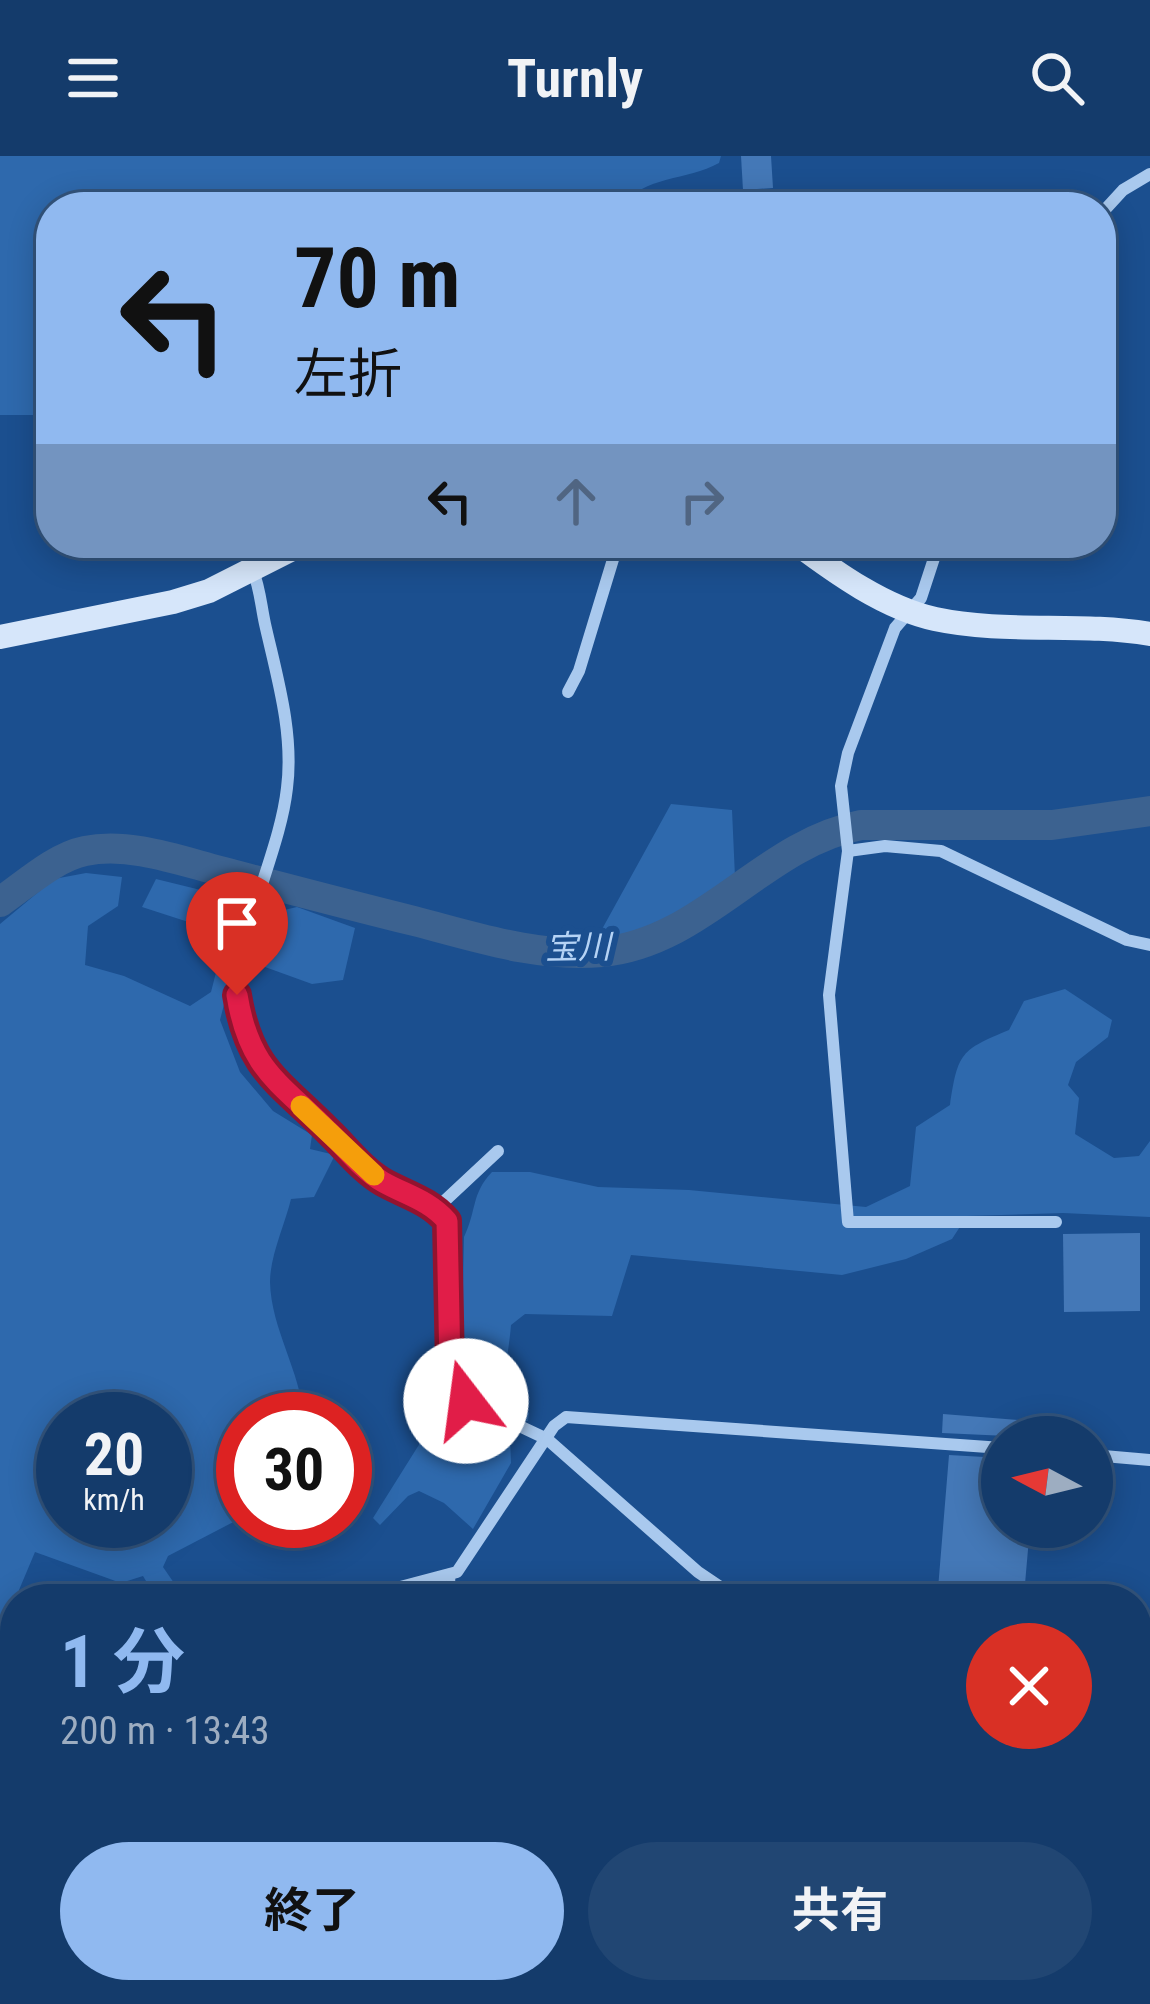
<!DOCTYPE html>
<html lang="ja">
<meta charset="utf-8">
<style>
:root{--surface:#143b6b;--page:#214673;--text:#f1f3f6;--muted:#9dadc1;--line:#33557e;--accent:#90b9f0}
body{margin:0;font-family:"Roboto Condensed","Noto Sans JP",sans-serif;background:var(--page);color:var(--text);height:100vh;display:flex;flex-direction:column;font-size:45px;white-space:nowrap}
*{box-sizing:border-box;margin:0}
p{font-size:39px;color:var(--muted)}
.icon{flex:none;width:66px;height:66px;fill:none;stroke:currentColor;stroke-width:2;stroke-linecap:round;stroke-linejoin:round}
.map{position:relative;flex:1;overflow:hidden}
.side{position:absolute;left:0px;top:1428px;width:1152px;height:420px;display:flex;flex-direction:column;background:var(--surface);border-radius:48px 48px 0 0;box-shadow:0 6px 30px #0003,0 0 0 3px var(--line)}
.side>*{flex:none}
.top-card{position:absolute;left:36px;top:36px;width:1080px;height:366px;border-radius:48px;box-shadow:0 6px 30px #0003,0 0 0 3px var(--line);background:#90b9f0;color:#111;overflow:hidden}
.needle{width:78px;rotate:277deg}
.fabs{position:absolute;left:981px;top:1260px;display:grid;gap:24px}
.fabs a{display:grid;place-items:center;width:132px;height:132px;border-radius:50%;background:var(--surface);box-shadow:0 6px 30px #0003,0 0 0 3px var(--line);font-size:60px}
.speed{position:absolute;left:36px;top:1236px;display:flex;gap:24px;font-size:60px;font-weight:700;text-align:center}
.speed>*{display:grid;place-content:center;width:156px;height:156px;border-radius:50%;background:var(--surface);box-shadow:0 6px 30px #0003,0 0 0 3px var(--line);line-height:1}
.speed small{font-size:30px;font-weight:400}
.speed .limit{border:18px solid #d22;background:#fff;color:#111}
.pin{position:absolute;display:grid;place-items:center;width:102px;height:102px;color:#fff;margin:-123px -51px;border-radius:50% 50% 50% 0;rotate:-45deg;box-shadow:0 0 12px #0007}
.pin .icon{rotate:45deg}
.me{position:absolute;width:132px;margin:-66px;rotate:345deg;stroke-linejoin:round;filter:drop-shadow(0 0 9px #0008)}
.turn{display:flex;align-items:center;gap:42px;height:252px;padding:0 60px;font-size:54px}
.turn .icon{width:156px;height:156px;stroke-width:2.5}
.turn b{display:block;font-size:84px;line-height:102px}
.lanes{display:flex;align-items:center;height:114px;padding:0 60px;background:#0003;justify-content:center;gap:60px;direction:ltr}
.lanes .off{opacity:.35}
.round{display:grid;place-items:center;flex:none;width:126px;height:126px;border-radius:63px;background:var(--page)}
.overview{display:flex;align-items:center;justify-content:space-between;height:204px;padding:0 60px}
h1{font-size:72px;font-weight:700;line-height:90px;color:var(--accent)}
.button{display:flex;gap:24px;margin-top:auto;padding:24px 60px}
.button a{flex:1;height:138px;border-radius:72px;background:var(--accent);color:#111;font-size:48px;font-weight:700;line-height:138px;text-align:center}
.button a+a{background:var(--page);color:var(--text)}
header{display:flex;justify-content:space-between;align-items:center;height:156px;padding:0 60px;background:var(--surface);font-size:54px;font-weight:700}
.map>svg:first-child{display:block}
.green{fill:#2e69ad;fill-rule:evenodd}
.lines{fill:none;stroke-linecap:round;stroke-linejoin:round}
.river{stroke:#3c6290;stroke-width:30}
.building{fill:#4478b7}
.lane{stroke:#a9c9ee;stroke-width:9}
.street{stroke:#a9c9ee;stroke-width:12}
.secondary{stroke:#d6e6fa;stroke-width:24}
.route-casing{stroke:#92132f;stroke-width:30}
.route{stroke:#e11d48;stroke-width:21}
.slow{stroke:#f59e0b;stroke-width:21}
.labels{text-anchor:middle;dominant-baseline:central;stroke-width:12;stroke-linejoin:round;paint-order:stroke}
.water-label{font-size:33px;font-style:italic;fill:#b5d3f5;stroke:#1b4f8f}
</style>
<header><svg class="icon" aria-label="menu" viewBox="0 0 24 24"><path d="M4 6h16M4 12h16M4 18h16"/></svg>Turnly<svg class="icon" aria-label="search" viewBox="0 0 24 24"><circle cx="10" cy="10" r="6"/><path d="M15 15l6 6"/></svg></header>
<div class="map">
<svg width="1150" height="1848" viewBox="0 0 1150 1848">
<rect width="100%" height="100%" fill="#1b4f8f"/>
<g class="green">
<path d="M0 0H721L719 7C687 25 644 19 621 51H51V259H0Z"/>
<path d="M671 648 732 654 735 721C694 748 660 773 611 781L601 775Z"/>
<path d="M86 717 122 721 118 750 88 770 85 809 124 820 190 850 211 836 222 793 213 774 142 751 156 723 213 737 232 754 271 757 297 751 355 772 343 824 312 828 265 811 234 810 220 864 240 916 273 955 312 979 310 993 335 999 314 1041 291 1043C285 1068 270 1100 270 1126 271 1173 301 1216 304 1263H243V1361L168 1400 163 1411 185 1443H157L143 1420 121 1427 35 1396 19 1434 32 1443H15V1642L0 1648V768L54 723ZM63 1263H165V1365H63Z"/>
<path d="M1065 833 1112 864 1108 881 1076 906 1068 929 1079 942 1075 978 1114 1002 1139 1000 1150 985V1061L1063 1057 967 1060 952 1083 906 1103 842 1119 631 1099 612 1160 525 1158 511 1169C508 1208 496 1230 529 1257L528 1265 519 1266 510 1280 511 1307 473 1373 444 1347 419 1335 408 1340 380 1369 373 1362 442 1252 459 1249 467 1230 461 1219 464 1081C477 1054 471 1038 492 1016H530L598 1031 689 1034 866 1051 910 1030 916 971 950 949C958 896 961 894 1009 874L1024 845Z"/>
<path d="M1137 1702H1150V1848H593L623 1842 621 1833H1137Z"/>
</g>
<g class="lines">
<path class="river" d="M0 746C25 729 55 701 85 695 129 686 178 704 220 715 285 732 349 749 414 765 476 781 538 802 602 796 704 786 763 688 861 669H1052L1150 655"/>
</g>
<g class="building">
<path d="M741 0H771L773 32 743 34Z"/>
<path d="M1140 1077V1155L1064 1156 1063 1078Z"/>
<path d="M943 1258 1030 1265 1029 1281 942 1277Z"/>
<path d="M949 1299 1002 1302V1371H1030L1024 1439 938 1433Z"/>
</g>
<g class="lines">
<g class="lane">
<path d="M450 1443 451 1417"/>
<path d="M1137 1807 1150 1808"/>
<path d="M270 1848 288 1833"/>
<path d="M1016 1848 1049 1833"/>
</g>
<g class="street">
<path d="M1101 58 1123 34 1150 18"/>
<path d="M939 387 921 442 895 472 848 597 841 630 848 695 829 839 848 1066H1056"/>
<path d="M253 415C260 432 261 450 265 468 277 521 294 577 287 632 277 721 206 820 259 907 274 931 298 945 318 964 338 983 355 1006 377 1022 400 1039 428 1042 447 1065L450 1211 454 1227 466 1245 547 1283 698 1416 738 1443"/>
<path d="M568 536 579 515 618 387"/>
<path d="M848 695 885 690 941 695 1127 784 1150 789"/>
<path d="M437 1052 498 995"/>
<path d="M1092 1299 1150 1304"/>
<path d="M355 1443 457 1416 554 1270 566 1261 1002 1292"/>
<path d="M1137 1660 1150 1667"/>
<path d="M1137 1713 1150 1711"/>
<path d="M448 1848 562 1844 643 1833"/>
</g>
<g class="secondary">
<path d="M796 387C836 417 885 452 935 463 1005 478 1079 466 1150 478"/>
<path d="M0 481 173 446 209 435 304 387"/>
</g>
</g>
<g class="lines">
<g class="route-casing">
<path id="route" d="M237 839C249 914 280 926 328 975 346 992 362 1014 383 1026 406 1039 429 1044 447 1065L450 1210 454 1227 466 1245"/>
</g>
<use href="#route" class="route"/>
<path class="slow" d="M301 950 374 1019"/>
</g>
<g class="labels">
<g class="water-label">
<text transform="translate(578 791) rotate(-1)">宝川</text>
</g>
</g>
</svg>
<div class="fabs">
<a><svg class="needle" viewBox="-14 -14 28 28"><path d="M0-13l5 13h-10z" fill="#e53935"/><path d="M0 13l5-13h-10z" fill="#9dadc1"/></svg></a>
</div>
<div class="speed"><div>20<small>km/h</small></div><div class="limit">30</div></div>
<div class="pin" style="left:237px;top:839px;background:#d93025"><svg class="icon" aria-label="arrive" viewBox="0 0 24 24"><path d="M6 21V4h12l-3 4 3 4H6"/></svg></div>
<svg class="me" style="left:466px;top:1245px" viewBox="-20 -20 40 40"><circle r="19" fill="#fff"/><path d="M0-13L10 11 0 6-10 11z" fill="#e11d48"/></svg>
<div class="top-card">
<div class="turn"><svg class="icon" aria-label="left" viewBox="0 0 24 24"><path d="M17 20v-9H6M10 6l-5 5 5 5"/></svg><div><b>70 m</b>左折</div></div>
<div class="lanes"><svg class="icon" aria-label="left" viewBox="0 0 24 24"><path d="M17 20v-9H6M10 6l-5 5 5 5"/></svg><svg class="icon off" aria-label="ahead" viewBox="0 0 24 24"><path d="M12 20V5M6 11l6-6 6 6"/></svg><svg class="icon off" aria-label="right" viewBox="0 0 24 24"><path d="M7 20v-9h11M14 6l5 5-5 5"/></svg></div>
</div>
<section class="side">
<div class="overview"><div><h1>1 分</h1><p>200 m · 13:43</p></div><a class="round" style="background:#d93025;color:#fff"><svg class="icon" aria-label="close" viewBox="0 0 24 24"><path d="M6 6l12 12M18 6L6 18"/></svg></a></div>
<div class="button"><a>終了</a><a>共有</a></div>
</section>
</div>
